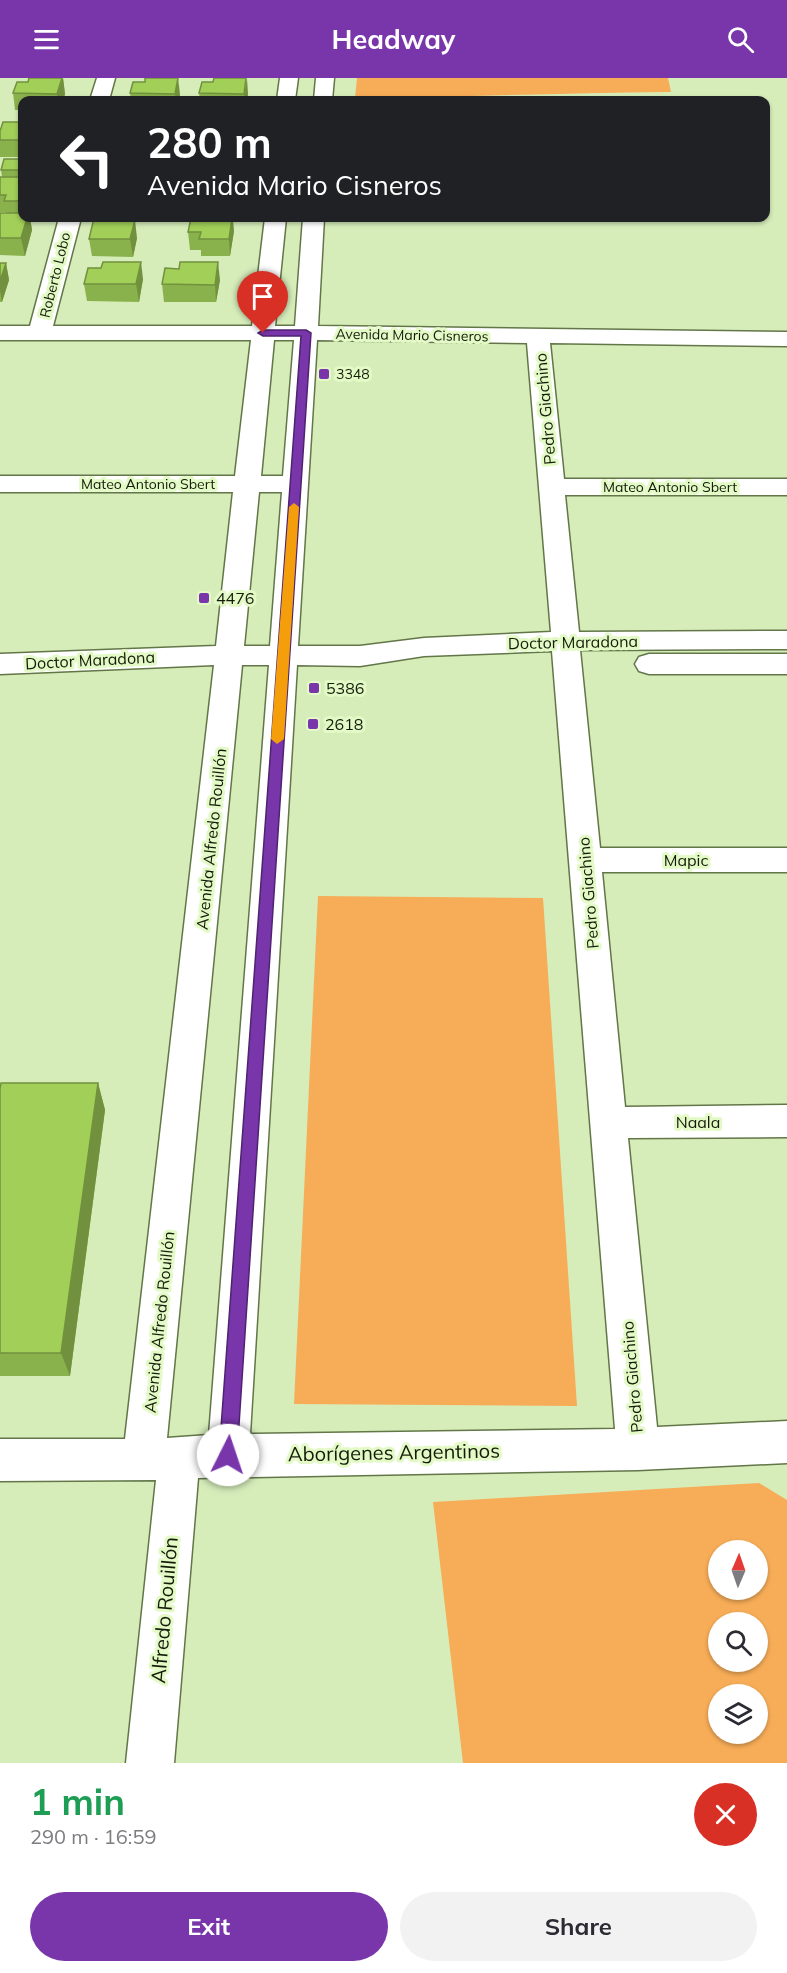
<!DOCTYPE html>
<meta charset="utf-8">
<style>
:root{--surface:#fff;--page:#f2f2f3;--text:#2b2b33;--muted:#7c7c81;--accent:#7936ab}
body{margin:0;font-family:Mulish,sans-serif;background:var(--page);color:var(--text);height:100vh;display:flex;flex-direction:column;font-size:22px;white-space:nowrap}
*{box-sizing:border-box;margin:0}
p{font-size:20px;color:var(--muted)}
.icon{flex:none;width:33px;height:33px;fill:none;stroke:currentColor;stroke-width:2;stroke-linecap:round;stroke-linejoin:round}
.map{position:relative;height:1685px;overflow:hidden}
.drawer{display:flex;flex-direction:column;background:var(--surface);flex:1}
.drawer>*{flex:none}
.guide{position:absolute;left:18px;top:18px;width:752px;height:126px;border-radius:12px;box-shadow:0 2px 4px #0004;background:#202124;color:#fff;overflow:hidden}
.needle{width:39px;rotate:2deg}
.fabs{position:absolute;left:708px;top:1462px;display:grid;gap:12px}
.fabs a{display:grid;place-items:center;width:60px;height:60px;border-radius:50%;background:var(--surface);box-shadow:0 2px 4px #0004;font-size:30px}
.pin{position:absolute;display:grid;place-items:center;width:51px;height:51px;color:#fff;margin:-62px -26px;border-radius:50% 50% 50% 0;rotate:-45deg;box-shadow:0 0 6px #0007}
.pin .icon{rotate:45deg}
.me{position:absolute;width:66px;margin:-33px;rotate:4deg;stroke-linejoin:round;filter:drop-shadow(0 0 4px #0008)}
.turn{display:flex;align-items:center;gap:21px;height:126px;padding:0 30px;font-size:27px}
.turn .icon{width:78px;height:78px;stroke-width:2.5}
.turn b{display:block;font-size:42px;line-height:51px}
.round{display:grid;place-items:center;flex:none;width:63px;height:63px;border-radius:32px;background:var(--page)}
.overview{display:flex;align-items:center;justify-content:space-between;height:102px;padding:0 30px}
h1{font-size:36px;font-weight:700;line-height:45px;color:#1e9e55}
.cta{display:flex;gap:12px;margin-top:auto;padding:12px 30px}
.cta a{flex:1;height:69px;border-radius:36px;background:var(--accent);color:#fff;font-size:24px;font-weight:700;line-height:69px;text-align:center}
.cta a+a{background:var(--page);color:var(--text)}
header{display:flex;justify-content:space-between;align-items:center;height:78px;padding:0 30px;background:var(--accent);color:#fff;font-size:27px;font-weight:700}
.map>svg:first-child{display:block}
.green{fill:#f7ac57;fill-rule:evenodd}
.lines{fill:none;stroke-linecap:round;stroke-linejoin:round}
.minor-casing{stroke:#627648;stroke-width:3}
.minor{fill:#fff;fill-rule:evenodd}
.wall{fill:#8ab24c}
.shaded-wall{fill:#71913e}
.building{fill:#a1cf58;stroke:#71913e;stroke-width:1.5}
.route{fill:#7936ab;stroke:#4f236f;stroke-width:1.5}
.slow{fill:#f59e0b}
.poi-dot{fill:#7936ab;stroke:#e3fac7;stroke-width:2}
.labels{text-anchor:middle;dominant-baseline:central;stroke-width:6;stroke-linejoin:round;paint-order:stroke}
.far-street-label{font-size:14px;fill:#141c09;stroke:#e3fac7}
.far-poi-label{font-size:14px;fill:#141c09;stroke:#e3fac7;text-anchor:start}
.street-label{font-size:16px;fill:#141c09;stroke:#e3fac7}
.poi-label{font-size:16px;fill:#141c09;stroke:#e3fac7;text-anchor:start}
.near-street-label{font-size:20px;fill:#141c09;stroke:#e3fac7}
</style>
<header><svg class="icon" aria-label="menu" viewBox="0 0 24 24"><path d="M4 6h16M4 12h16M4 18h16"/></svg>Headway<svg class="icon" aria-label="search" viewBox="0 0 24 24"><circle cx="10" cy="10" r="6"/><path d="M15 15l6 6"/></svg></header>
<div class="map">
<svg width="787" height="1685" viewBox="0 0 787 1685">
<rect width="100%" height="100%" fill="#d6edba"/>
<g class="green">
<path d="M357 0H668L671 14C565 15 461 19 355 20Z"/>
<path d="M318 818 543 820 577 1328 294 1326Z"/>
<path d="M759 1405 787 1422V1685H463L433 1424ZM718 1473H758V1512H718ZM718 1545H758V1584H718ZM718 1617H758V1656H718Z"/>
</g>
<g class="lines">
<g class="minor-casing">
<g id="minor">
<path d="M97 0H115L109 22H90Z"/>
<path d="M280 0H298L295 22H277Z"/>
<path d="M316 0H334L332 22H314Z"/>
<path d="M59 140H81L53 248H252L265 140H286L275 248H295L303 140H324L318 248 787 254V268L550 265 564 401H787V417H565L579 554 787 553V571L580 572 600 770H787V794H602L625 1029 787 1027V1059L628 1060 657 1349 787 1343V1385L638 1392 198 1400 174 1685H126L156 1402 0 1403V1361H125L214 587 0 596V576L216 568 233 414H0V398H235L251 262H0V248H30ZM274 262H294L283 398H261ZM317 262 527 265 551 554 424 560 360 568H298ZM259 414H282L270 568H244ZM552 573 615 1351 250 1356 297 587 360 588 424 578ZM242 587H269L209 1357 167 1360Z"/>
<path d="M649 576H787V596H649L639 593 635 586 639 579Z"/>
</g>
</g>
<use href="#minor" class="minor"/>
</g>
<g class="wall">
<path d="M63 0 65 16 63 22H22V32H15L13 15 28 4Z"/>
<path d="M145 4 180 16 179 22H131L130 15Z"/>
<path d="M199 15 248 16 247 22H200Z"/>
<path d="M22 44V79H0V53Z"/>
<path d="M22 81V140H36H30L32 152 25 178 0 177V135H7L6 134H0V99H2L1 92Z"/>
<path d="M94 140H141H125V142L137 160 133 179 92 178 89 161Z"/>
<path d="M191 140H235H233L234 153 230 178H201V172H190L188 154Z"/>
<path d="M0 185H6L9 202 2 224H0Z"/>
<path d="M143 201 139 224 87 223 84 206Z"/>
<path d="M220 202 216 224H164L162 206Z"/>
<path d="M98 1005 105 1032 70 1298H0V1010Z"/>
</g>
<g class="shaded-wall">
<path d="M63 0 65 16 63 22H58L57 16Z"/>
<path d="M178 0 180 16 179 22H176L175 16Z"/>
<path d="M247 0 248 16 247 22H245L244 16Z"/>
<path d="M27 140H30L32 152 25 178 21 160Z"/>
<path d="M232 140 234 153 230 178 229 161Z"/>
<path d="M135 142 137 160 133 179 130 161Z"/>
<path d="M141 184 143 201 139 224 136 206Z"/>
<path d="M218 184 220 202 216 224 215 207Z"/>
<path d="M6 185 9 202 2 224 0 213V203Z"/>
<path d="M98 1005 105 1032 70 1298 61 1275Z"/>
</g>
<g class="building">
<path d="M29 0H62L57 16 13 15 17 4H28Z"/>
<path d="M145 0H178L175 16 130 15 133 4H145Z"/>
<path d="M214 0H246L244 16 199 15 202 4H213Z"/>
<path d="M3 44H22V62H0V53Z"/>
<path d="M4 81H22V92H1Z"/>
<path d="M0 99H22V123H4L6 117H0Z"/>
<path d="M0 135H22V140H27L21 160H0Z"/>
<path d="M94 140H123V142H135L130 161H89Z"/>
<path d="M191 140H232L229 161H199L201 154H188Z"/>
<path d="M103 184H141L136 206H84L88 190H101Z"/>
<path d="M180 184H218L215 207 162 206 165 190 179 191Z"/>
<path d="M0 185H6L0 203Z"/>
<path d="M1 1005H98L61 1275H0V1010Z"/>
</g>
<path class="route" d="M306 252 311 255 237 1377 234 1383 228 1385 222 1383 219 1377 301 258H263L258 255 263 252Z"/>
<path class="slow" d="M294 425 299 429 284 661 277 666 271 661 289 429Z"/>
<g class="poi-dot">
<rect x="318" y="290" width="12" height="12" rx="3"/>
<rect x="198" y="514" width="12" height="12" rx="3"/>
<rect x="308" y="604" width="12" height="12" rx="3"/>
<rect x="307" y="640" width="12" height="12" rx="3"/>
</g>
<g class="labels">
<g class="far-street-label">
<text transform="translate(55 197) rotate(-76)">Roberto Lobo</text>
<text transform="translate(412 257) rotate(1)">Avenida Mario Cisneros</text>
<text x="148" y="406">Mateo Antonio Sbert</text>
<text x="670" y="409">Mateo Antonio Sbert</text>
</g>
<g class="far-poi-label">
<text x="336" y="296">3348</text>
</g>
<g class="street-label">
<text transform="translate(545 331) rotate(-95)">Pedro Giachino</text>
<text transform="translate(573 564) rotate(-1)">Doctor Maradona</text>
<text transform="translate(90 582) rotate(-3)">Doctor Maradona</text>
<text transform="translate(211 761) rotate(-84)">Avenida Alfredo Rouillón</text>
<text x="686" y="782">Mapic</text>
<text transform="translate(588 815) rotate(-95)">Pedro Giachino</text>
<text x="698" y="1044">Naala</text>
<text transform="translate(159 1244) rotate(-84)">Avenida Alfredo Rouillón</text>
<text transform="translate(632 1299) rotate(-95)">Pedro Giachino</text>
</g>
<g class="poi-label">
<text x="216" y="520">4476</text>
<text x="326" y="610">5386</text>
<text x="325" y="646">2618</text>
</g>
<g class="near-street-label">
<text transform="translate(394 1374) rotate(-1)">Aborígenes Argentinos</text>
<text transform="translate(164 1532) rotate(-85)">Alfredo Rouillón</text>
</g>
</g>
</svg>
<div class="fabs">
<a><svg class="needle" viewBox="-14 -14 28 28"><path d="M0-13l5 13h-10z" fill="#e53935"/><path d="M0 13l5-13h-10z" fill="#7c7c81"/></svg></a>
<a><svg class="icon" aria-label="search" viewBox="0 0 24 24"><circle cx="10" cy="10" r="6"/><path d="M15 15l6 6"/></svg></a>
<a><svg class="icon" aria-label="layers" viewBox="0 0 24 24"><path d="M12 4l9 5-9 5-9-5zM3 14l9 5 9-5"/></svg></a>
</div>
<div class="pin" style="left:263px;top:255px;background:#d93025"><svg class="icon" aria-label="arrive" viewBox="0 0 24 24"><path d="M6 21V4h12l-3 4 3 4H6"/></svg></div>
<svg class="me" style="left:228px;top:1377px" viewBox="-20 -20 40 40"><circle r="19" fill="#fff"/><path d="M0-13L10 11 0 6-10 11z" fill="#7936ab"/></svg>
<div class="guide">
<div class="turn"><svg class="icon" aria-label="left" viewBox="0 0 24 24"><path d="M17 20v-9H6M10 6l-5 5 5 5"/></svg><div><b>280 m</b>Avenida Mario Cisneros</div></div>
</div>
</div>
<section class="drawer">
<div class="overview"><div><h1>1 min</h1><p>290 m · 16:59</p></div><a class="round" style="background:#d93025;color:#fff"><svg class="icon" aria-label="close" viewBox="0 0 24 24"><path d="M6 6l12 12M18 6L6 18"/></svg></a></div>
<div class="cta"><a>Exit</a><a>Share</a></div>
</section>
